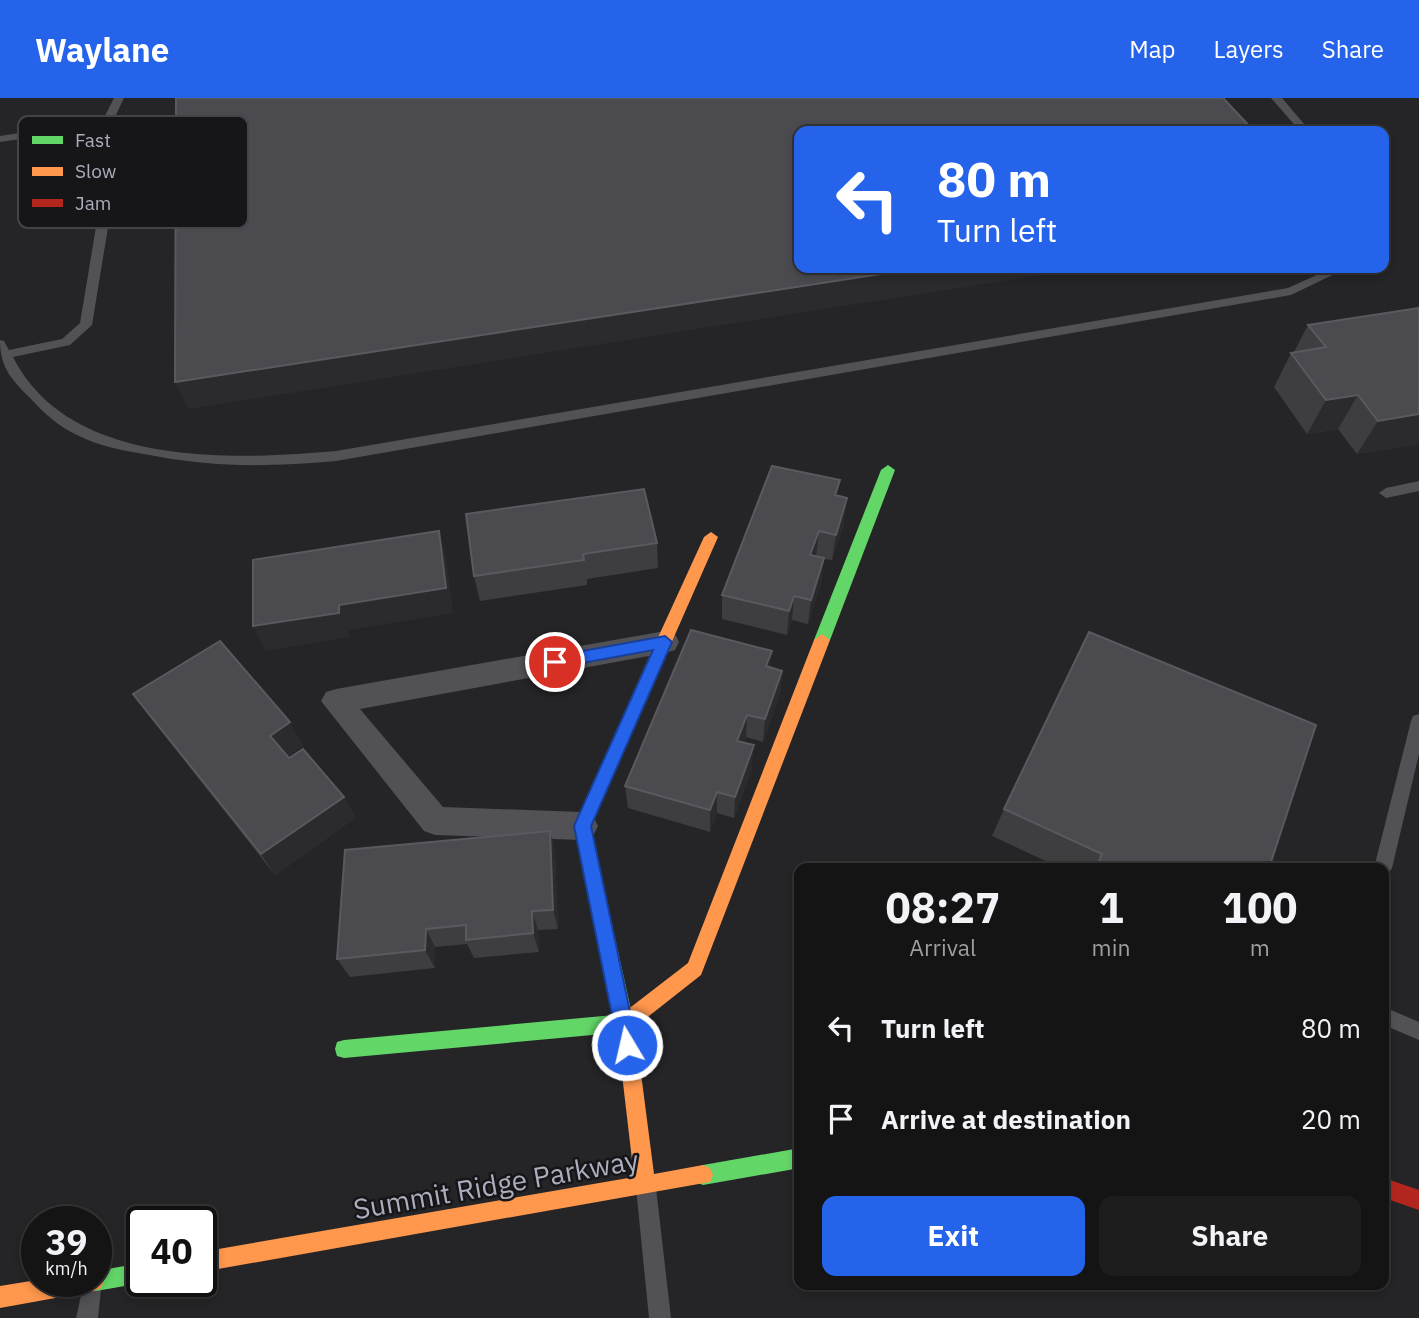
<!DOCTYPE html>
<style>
:root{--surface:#141415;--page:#1d1d1e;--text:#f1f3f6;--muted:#9d9ea0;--line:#333334;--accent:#2563eb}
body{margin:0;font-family:"IBM Plex Sans",sans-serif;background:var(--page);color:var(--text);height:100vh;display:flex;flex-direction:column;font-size:26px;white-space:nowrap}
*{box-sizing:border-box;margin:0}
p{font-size:23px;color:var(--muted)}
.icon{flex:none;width:38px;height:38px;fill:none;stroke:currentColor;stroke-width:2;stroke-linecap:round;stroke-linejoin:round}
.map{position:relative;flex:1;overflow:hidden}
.panel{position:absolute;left:794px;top:765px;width:595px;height:427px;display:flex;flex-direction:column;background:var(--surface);border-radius:14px;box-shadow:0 4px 10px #0003,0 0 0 2px var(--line)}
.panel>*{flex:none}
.guide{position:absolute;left:794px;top:28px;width:595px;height:147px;border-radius:14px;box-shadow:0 4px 10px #0003,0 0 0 2px var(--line);background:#2563eb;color:#fff;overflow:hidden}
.speed{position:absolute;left:21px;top:1108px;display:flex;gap:14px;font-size:35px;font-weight:700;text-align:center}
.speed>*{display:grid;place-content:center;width:91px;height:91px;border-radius:50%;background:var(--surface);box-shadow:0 4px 10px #0003,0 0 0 2px var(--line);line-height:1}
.speed small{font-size:18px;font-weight:400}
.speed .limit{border:4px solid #111;border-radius:10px;background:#fff;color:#111}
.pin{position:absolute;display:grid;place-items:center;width:60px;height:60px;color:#fff;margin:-30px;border:4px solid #fff;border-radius:50%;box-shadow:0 2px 7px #0007}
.me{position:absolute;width:77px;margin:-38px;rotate:351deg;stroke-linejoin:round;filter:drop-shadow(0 0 5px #0008)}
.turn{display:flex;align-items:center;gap:24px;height:147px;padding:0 28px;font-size:32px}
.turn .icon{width:91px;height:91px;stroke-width:2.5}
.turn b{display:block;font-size:49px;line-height:60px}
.eta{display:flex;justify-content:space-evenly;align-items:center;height:119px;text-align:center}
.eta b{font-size:42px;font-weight:800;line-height:49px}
.action{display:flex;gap:14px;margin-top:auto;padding:14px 28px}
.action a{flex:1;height:80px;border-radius:14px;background:var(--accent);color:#fff;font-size:28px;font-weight:800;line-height:80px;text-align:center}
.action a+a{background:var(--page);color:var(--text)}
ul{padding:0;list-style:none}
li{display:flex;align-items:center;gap:21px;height:91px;padding:0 28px}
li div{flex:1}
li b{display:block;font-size:26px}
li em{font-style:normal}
header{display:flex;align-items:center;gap:42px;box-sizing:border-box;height:98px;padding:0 35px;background:var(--accent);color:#fff}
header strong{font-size:33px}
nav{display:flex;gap:38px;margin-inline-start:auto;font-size:24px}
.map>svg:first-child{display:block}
.built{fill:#252528;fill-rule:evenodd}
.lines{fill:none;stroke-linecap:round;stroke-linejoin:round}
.lane{fill:#515156;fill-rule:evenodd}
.street{fill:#515156;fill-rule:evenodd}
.fast{fill:#63d668;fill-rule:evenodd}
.slow{fill:#ff974d;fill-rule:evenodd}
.jam{fill:#b3261e;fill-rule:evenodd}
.wall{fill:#3e3e41}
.shaded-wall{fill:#2b2b2d}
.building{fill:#4a4a4f;stroke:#595a60;stroke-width:2}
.route{fill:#2563eb;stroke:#184099;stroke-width:2}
.labels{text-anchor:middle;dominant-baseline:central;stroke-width:5;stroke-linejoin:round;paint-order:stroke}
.near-street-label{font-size:28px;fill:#acaebd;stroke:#161518}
.key{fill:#161518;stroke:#43434a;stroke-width:2}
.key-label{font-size:19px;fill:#acaebd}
</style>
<header>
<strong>Waylane</strong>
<nav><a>Map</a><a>Layers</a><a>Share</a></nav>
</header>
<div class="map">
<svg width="1419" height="1220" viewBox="0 0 1419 1220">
<rect width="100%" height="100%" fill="#1b1b1c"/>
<path class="built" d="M0 0H1419V1220H0ZM800 33H1384V170H800ZM800 770H1384V1186H800ZM37 1124H96V1183H37ZM142 1124H201V1183H142Z"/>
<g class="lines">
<g class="lane">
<path d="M114 0H124L112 25 114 93 92 227 70 247 13 259C69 370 232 362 336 353L1288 190 1332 170H1347L1291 197 336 363C265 369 214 370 144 356 121 352 98 348 77 337 59 329 44 315 31 301 12 282 0 270 0 242L4 243 9 252 62 241 80 225 102 93V29L0 44V38L103 22Z"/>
<path d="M1271 0H1282L1310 33H1300Z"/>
<path d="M1384 142 1391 146V152L1384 153Z"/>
<path d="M1419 383V393L1386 400 1379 395 1386 390Z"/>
<path d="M1419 616V656L1392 770 1389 775 1384 777V770H1374L1411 623 1413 618Z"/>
<path d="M1384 909 1419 924V942L1384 927Z"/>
<path d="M646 1080 653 1083 656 1090 671 1220H649L636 1090 639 1083Z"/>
<path d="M96 1183 101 1191 98 1220H76L84 1184Z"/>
</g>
<path class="street" d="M665 533 675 536 679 544 675 552 665 555 360 611 443 709 582 714 593 718 598 728 593 738 582 742 435 737 424 733 321 603 326 594 336 591Z"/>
<g class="fast">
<path d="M888 367 895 372 830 542 827 546H817L814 542 881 372Z"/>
<path d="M658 551 663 553 666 557 590 728 634 925 632 931 625 934 344 960 337 958 335 951 337 944 344 942 614 917 574 728 650 557 653 553Z"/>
<path d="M800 1050V1070L703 1087 696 1084 693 1077 696 1070 703 1067Z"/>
<path d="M142 1165V1183H148L142 1185 96 1193 89 1190 86 1183H96V1173Z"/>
</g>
<g class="slow">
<path d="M711 434 718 439 666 557 663 561H653L650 557 704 439Z"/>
<path d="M822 536 830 542 701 877 635 929 654 1076 703 1067 710 1070 713 1077 710 1084 201 1174V1154L634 1079 616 925 618 919 688 865 814 542Z"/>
<path d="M96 1173 101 1176 104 1183 101 1190 94 1193 0 1210V1188L37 1182 96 1183Z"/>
</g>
<path class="jam" d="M1384 1080 1419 1092V1112L1384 1100Z"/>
</g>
<g class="wall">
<path d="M1308 227 1419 346 1357 356 1338 331 1307 336 1274 289 1291 255 1294 254Z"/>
<path d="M838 398 844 425 832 462 824 461 821 485 808 526 792 522 787 537 722 521V497Z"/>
<path d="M466 416 657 445 658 470 587 481V487L480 503 474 478Z"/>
<path d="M770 570 782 573 780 596 763 644 746 639 744 645 752 670 734 720 717 715 710 734 628 710 625 688Z"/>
<path d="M133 596 303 647 287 658 344 699 355 720 275 777 150 619Z"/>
<path d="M1004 711 1269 770H1061L992 738Z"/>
<path d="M550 733 555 754 558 831 538 832 539 854 474 860 467 846 435 849V870L350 879 337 861Z"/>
</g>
<g class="shaded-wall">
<path d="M920 170H1086L188 311 175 284Z"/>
<path d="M1358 297 1338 331 1307 336 1326 302Z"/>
<path d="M1419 316V346L1357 356 1378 323Z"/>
<path d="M840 382 836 408 835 397Z"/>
<path d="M847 400 844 425 832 462 836 437Z"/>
<path d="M439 433 446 458 453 515 349 532V539L265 553 253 528 339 507Z"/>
<path d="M819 433 816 459 810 457Z"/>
<path d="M824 460 821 485 808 526 811 502Z"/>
<path d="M794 498 792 522 787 537 789 513Z"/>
<path d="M772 553 770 577 766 568Z"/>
<path d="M782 573 780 596 763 644 765 621Z"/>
<path d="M747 617 746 639 736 665 737 643Z"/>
<path d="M290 624 303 647 283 660 270 638Z"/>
<path d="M754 647 752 670 734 720 735 699Z"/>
<path d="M717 694V715L710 734V712Z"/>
<path d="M344 699 355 720 275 777 261 756Z"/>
<path d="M550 733 555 754 558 831 553 812Z"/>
<path d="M532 813 538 832 539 854 533 835Z"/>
<path d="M426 831 435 849V870L425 852Z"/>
</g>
<g class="building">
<path d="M176 0H1223L1254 33H800V170H920L175 284Z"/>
<path d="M1419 210V316L1378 323 1358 297 1326 302 1291 255 1326 249 1308 227Z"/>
<path d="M772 368 840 382 835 397 847 400 836 437 819 433 810 457 824 460 811 502 794 498 789 513 722 497Z"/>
<path d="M644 391 657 445 583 456 584 462 474 478 466 416Z"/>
<path d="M439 433 446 490 339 507V515L253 528V462Z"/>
<path d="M691 532 772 553 766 568 782 573 765 621 747 617 737 643 754 647 735 699 717 694 710 712 625 688Z"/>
<path d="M1089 534 1316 627 1269 770H1100L1097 768 1102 756 1004 711Z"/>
<path d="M220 543 290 624 270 638 289 660 303 651 344 699 261 756 133 596Z"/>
<path d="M550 733 553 812 532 813 533 835 466 842V827L426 831 425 852 337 861 345 752Z"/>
</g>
<path class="route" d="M665 538 672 544 591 728 637 947 634 953 627 956 621 953 618 947 574 728 653 552 555 570 547 564 555 558Z"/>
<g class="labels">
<g class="near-street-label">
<text transform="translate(496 1086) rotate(-10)">Summit Ridge Parkway</text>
</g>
</g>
<rect x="18" y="18" width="230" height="112" rx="10" class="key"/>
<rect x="32" y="38" width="31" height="8" fill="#63d668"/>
<rect x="32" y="69" width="31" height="9" fill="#ff974d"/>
<rect x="32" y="101" width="31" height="8" fill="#b3261e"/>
<g class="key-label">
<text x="75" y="49">Fast</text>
<text x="75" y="80">Slow</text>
<text x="75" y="112">Jam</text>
</g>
</svg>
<div class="speed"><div>39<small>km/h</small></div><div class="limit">40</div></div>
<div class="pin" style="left:555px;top:564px;background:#d93025"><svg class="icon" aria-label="arrive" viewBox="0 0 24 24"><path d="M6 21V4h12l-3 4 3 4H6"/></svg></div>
<svg class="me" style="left:627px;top:947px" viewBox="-20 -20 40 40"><circle r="17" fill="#2563eb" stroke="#fff" stroke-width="3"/><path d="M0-11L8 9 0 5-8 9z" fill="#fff"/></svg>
<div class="guide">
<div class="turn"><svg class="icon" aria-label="left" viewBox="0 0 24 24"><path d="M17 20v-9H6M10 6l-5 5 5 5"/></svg><div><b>80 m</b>Turn left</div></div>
</div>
<section class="panel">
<div class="eta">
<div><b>08:27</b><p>Arrival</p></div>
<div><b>1</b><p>min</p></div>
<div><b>100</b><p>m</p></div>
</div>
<ul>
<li><svg class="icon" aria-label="left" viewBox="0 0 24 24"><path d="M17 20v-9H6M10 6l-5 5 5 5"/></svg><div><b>Turn left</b></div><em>80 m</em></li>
<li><svg class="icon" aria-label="arrive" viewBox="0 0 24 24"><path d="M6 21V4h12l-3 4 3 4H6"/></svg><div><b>Arrive at destination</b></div><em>20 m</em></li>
</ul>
<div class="action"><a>Exit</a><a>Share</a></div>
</section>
</div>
